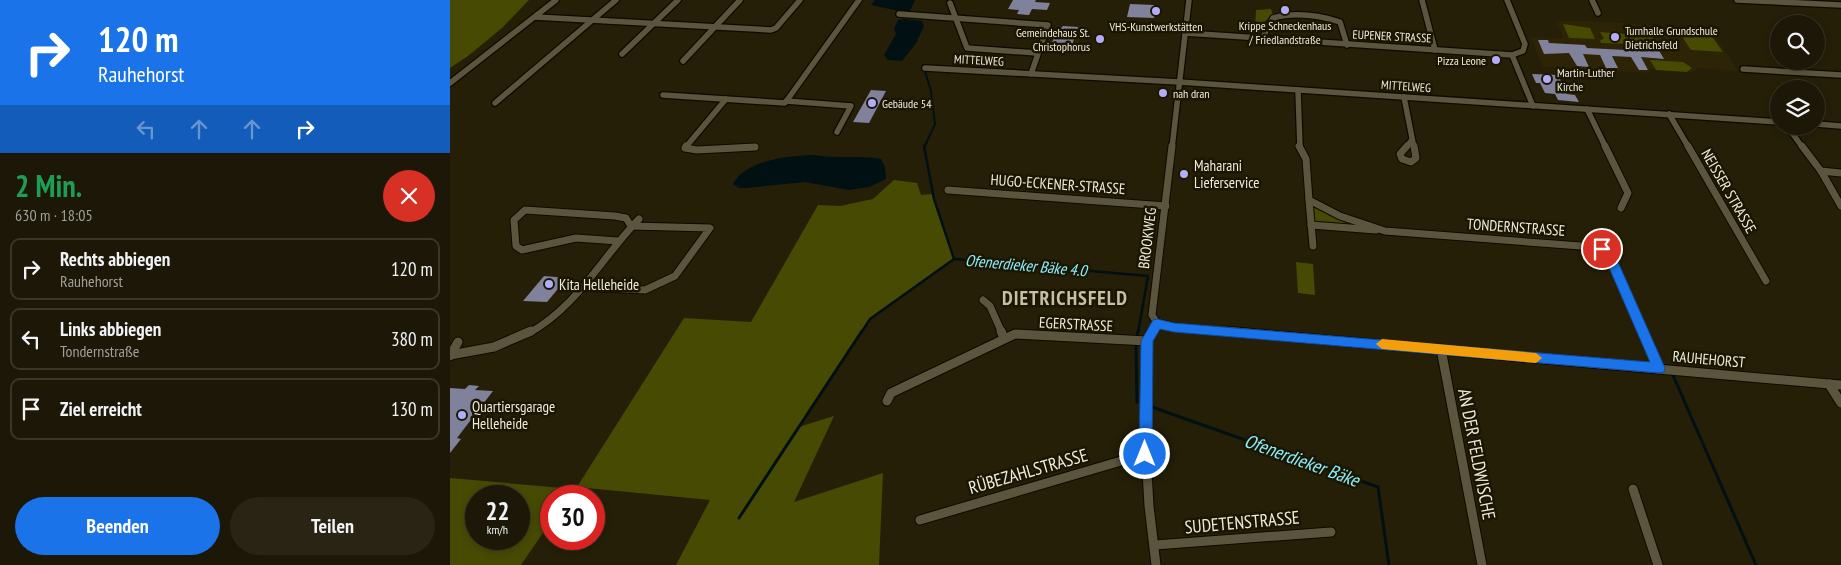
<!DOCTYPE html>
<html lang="de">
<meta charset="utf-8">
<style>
:root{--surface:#1c1706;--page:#292414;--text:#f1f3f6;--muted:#a09f9b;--line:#3a3628;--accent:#1a73e8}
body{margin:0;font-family:"PT Sans Narrow",sans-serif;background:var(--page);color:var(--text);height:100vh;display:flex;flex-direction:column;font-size:19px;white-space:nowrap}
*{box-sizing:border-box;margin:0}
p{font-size:16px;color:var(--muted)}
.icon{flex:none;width:28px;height:28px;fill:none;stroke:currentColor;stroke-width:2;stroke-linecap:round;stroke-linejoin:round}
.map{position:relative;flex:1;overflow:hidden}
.details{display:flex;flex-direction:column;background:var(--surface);width:450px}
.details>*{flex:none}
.top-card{background:#1a73e8;color:#fff;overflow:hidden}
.buttons{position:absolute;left:1320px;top:15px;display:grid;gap:10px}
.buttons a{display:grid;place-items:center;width:55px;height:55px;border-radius:50%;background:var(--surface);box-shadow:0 2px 8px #0003,0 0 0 1px var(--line);font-size:25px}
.speed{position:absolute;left:15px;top:485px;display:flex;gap:10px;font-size:25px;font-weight:700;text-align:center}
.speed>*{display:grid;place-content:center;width:65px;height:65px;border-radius:50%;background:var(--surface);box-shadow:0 2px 8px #0003,0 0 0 1px var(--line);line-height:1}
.speed small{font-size:12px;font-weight:400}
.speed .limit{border:8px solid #d22;background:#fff;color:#111}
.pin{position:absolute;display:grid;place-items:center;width:42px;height:42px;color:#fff;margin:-21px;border:2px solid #fff;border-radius:50%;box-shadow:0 1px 5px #0007}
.me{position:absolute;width:55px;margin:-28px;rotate:0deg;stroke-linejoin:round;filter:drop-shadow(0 0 4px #0008)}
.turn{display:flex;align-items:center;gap:18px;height:105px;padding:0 15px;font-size:22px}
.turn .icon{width:65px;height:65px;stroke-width:2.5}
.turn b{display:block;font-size:35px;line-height:42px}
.lanes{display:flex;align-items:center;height:48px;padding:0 15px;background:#0003;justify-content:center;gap:25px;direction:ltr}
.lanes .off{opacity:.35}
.round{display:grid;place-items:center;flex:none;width:52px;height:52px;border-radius:26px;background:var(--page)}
.overview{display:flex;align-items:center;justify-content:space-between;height:85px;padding:0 15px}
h1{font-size:30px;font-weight:700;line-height:38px;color:#1e9e55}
.cta{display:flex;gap:10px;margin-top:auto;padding:10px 15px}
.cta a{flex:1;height:58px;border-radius:30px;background:var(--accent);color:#fff;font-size:20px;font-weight:700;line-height:58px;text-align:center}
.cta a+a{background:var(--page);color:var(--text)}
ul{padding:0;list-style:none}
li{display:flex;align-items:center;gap:15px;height:62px;margin:0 10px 8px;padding:0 5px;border:2px solid var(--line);border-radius:10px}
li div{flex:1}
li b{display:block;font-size:19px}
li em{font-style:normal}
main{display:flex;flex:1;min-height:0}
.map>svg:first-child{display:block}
.built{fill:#2c2405}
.green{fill:#474a03;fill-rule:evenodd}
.water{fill:#011013}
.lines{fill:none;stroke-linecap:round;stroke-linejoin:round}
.stream-far2{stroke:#011013;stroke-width:2}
.stream-far1{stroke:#011013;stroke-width:2.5}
.stream{stroke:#011013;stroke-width:3}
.building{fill:#80819a}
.minor-far2-casing{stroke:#0e0900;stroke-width:8}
.minor-far1-casing{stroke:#0e0900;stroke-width:9}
.minor-casing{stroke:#0e0900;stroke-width:11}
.minor-far2{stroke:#5b553d;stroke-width:5.5}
.minor-far1{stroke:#5b553d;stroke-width:7}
.minor{stroke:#5b553d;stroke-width:9}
.route{fill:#1a73e8;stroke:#114b97}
.slow{fill:#f59e0b}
.poi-dot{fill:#b2adf9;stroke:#1b1602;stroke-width:2}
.labels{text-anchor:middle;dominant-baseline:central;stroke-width:5;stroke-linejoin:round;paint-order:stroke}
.far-poi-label{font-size:12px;fill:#eeebdd;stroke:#1b1602;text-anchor:start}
.far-street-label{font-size:12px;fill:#eeebdd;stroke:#1b1602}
.poi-label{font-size:15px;fill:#eeebdd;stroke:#1b1602;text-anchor:start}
.street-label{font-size:15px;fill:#eeebdd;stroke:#1b1602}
.water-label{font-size:16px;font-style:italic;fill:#89edfb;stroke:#1b1602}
.near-street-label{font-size:18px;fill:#eeebdd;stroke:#1b1602}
.near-water-label{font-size:19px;font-style:italic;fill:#89edfb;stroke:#1b1602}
.district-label{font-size:20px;font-weight:bold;letter-spacing:1px;fill:#c6bfa4;stroke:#1b1602}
</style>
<main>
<section class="details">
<div class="top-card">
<div class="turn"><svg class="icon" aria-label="right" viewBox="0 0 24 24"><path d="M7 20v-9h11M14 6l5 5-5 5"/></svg><div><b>120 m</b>Rauhehorst</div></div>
<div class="lanes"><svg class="icon off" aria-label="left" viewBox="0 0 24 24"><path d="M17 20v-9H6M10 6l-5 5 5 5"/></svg><svg class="icon off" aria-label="ahead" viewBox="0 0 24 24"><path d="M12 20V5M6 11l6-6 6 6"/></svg><svg class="icon off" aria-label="ahead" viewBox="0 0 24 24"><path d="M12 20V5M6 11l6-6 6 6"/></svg><svg class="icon" aria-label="right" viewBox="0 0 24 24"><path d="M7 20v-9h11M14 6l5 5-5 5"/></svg></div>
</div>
<div class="overview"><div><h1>2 Min.</h1><p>630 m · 18:05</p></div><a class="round" style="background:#d93025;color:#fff"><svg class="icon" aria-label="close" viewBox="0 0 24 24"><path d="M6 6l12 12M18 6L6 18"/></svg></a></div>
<ul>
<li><svg class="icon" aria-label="right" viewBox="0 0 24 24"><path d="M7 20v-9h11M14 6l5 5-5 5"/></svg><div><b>Rechts abbiegen</b><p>Rauhehorst</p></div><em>120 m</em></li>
<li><svg class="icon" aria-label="left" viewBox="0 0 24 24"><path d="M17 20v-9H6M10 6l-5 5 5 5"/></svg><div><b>Links abbiegen</b><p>Tondernstraße</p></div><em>380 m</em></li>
<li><svg class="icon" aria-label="arrive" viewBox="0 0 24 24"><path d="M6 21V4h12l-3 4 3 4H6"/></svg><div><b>Ziel erreicht</b></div><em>130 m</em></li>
</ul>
<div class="cta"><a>Beenden</a><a>Teilen</a></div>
</section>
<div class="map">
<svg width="1391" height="565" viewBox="0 0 1391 565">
<rect width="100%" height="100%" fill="#251f08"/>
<g class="built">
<path d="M1106 21H1142L1261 29 1288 71 1246 68 1247 70 1240 72 1200 69 1202 73 1093 67 1080 37 1113 38Z"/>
<path d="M606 25 634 27 628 46 597 44Z"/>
</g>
<g class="green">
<path d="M0 0H79L52 28 18 56 0 68Z"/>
<path d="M821 9 823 15 815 21 812 31H805L806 10Z"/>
<path d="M1113 24 1140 28 1145 39 1119 38Z"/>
<path d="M1174 27 1198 28 1204 39H1194L1189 42 1181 40Z"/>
<path d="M1227 29 1258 31 1273 52 1241 50Z"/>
<path d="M1150 32 1175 34 1182 44 1151 43 1150 40 1154 39Z"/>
<path d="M1200 60 1233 62 1242 68 1237 72 1206 70Z"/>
<path d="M444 180 467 183 471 195 483 194 504 259 420 319 349 427 384 416 344 502 433 473 429 565H226L260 500 127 487 234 318 301 322 368 205 390 206 423 199Z"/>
<path d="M859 200 890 216 935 231 861 225Z"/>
<path d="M846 262 863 264 865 295 848 293Z"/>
<path d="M0 478 123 489 118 496H101V521L71 565H0ZM26 496H69V539H26Z"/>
</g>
<g class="water">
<path d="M425 0H465L459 13 421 5Z"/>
<path d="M455 19 472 21 474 26 466 43 452 61 438 60 434 55 446 34 444 29 448 20Z"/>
<path d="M365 155C388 159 409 155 431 159L435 168 436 179 419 187 399 190 355 182 296 188H289L283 184C296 159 340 156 365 155Z"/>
</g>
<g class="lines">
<path class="stream-far2" d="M473 65 481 91 485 124 474 148"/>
<g class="stream-far1">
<path d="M474 146 484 199 504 259 698 276 688 333"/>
<path d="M411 333 420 319 504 259"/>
</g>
<g class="stream">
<path d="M687 337 688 331"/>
<path d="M686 346 687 402"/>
<path d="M1222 373 1306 565"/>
<path d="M702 407 928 487 939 565"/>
<path d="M289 518 412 331"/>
</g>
</g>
<g class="building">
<path d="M563 0H586L585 2 600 3 597 10 582 9 579 15 567 14 569 10 558 9Z"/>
<path d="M680 4 704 5V7L707 8 704 18 677 17Z"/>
<path d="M613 26 628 27 622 45 602 44 604 36Z"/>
<path d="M1088 40H1098L1099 43 1135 45 1137 48 1176 50H1198L1193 41 1204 42 1214 59 1191 57 1198 70H1189L1181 57 1162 56 1168 68H1156L1150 55 1133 54 1139 67 1127 66 1119 53 1094 54Z"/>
<path d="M1082 74 1108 75 1117 94 1125 95 1129 102 1108 100 1105 94 1095 93 1090 83H1086Z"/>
<path d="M421 90 436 91 419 123 403 122Z"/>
<path d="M94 276 117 278 97 302 73 301Z"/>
<path d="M19 385 29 386 25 390 43 391 7 438 11 439 0 453V388L15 389Z"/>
</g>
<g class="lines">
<g class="minor-far2-casing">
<g id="minor-far2">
<path d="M972 0 985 50"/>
<path d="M1142 0 1148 13"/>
<path d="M1287 0 1391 5"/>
<path d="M500 3 517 48 587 53"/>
<path d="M449 14 598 25 581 74"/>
<path d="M85 17 321 30 326 28 350 0"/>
<path d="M735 33 1062 55 1073 51 1075 44 1057 0"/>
<path d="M813 37 823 18C845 12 868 15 890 22L897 45"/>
<path d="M172 54 228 0"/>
<path d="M1062 55 1083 106"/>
<path d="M233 61 290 0"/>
<path d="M475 68 729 82 1329 122"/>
<path d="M1293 69 1391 75"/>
<path d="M0 83 106 0"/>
<path d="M848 90 850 148"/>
<path d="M213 95 335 103 409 0"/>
<path d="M954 97 964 148"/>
<path d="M336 101 401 106 387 132"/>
<path d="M45 103 166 0"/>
<path d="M1137 109 1156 148"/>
<path d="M1219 114 1239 148"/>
<path d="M1366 124 1391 126"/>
<path d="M1337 126 1353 148"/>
<path d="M235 148 276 99"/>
<path d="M294 148 305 147"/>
<path d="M722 148 739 0"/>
<path d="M955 148 962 140"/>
</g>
</g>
<g class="minor-far1-casing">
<g id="minor-far1">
<path d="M236 146 235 148 247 150 305 147"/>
<path d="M722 146 702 315 707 323 724 327 789 333"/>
<path d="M849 146 856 159 859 200 890 216 935 231 1144 247 1158 253 1193 333"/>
<path d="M957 146 950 154 952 159 961 162 966 158 964 146"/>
<path d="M1155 146 1178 193 1171 208"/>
<path d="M1238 146 1316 281"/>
<path d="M1352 146 1371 171 1391 206"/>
<path d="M1371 171 1391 173"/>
<path d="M498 190 716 206"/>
<path d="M859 200 863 246"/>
<path d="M861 225 926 230"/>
<path d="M133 287 195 290 225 276 260 228 181 226 176 218 165 216 75 210 64 220 66 246 72 250 126 238 168 241"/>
<path d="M533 300 540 306 552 333"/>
<path d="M79 333C127 307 152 257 189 219"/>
<path d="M702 333 707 323"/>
</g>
</g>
<g class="minor-casing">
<g id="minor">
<path d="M551 331 554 338"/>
<path d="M702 331 697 341 695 435 699 506 706 565"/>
<path d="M774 331 1391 385"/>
<path d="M1193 331 1209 368"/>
<path d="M991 349 1032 565"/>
<path d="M0 355 44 347 81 331"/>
<path d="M0 356 8 342"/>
<path d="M1379 384 1391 403"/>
<path d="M437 401 441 393 565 334 697 341"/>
<path d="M1183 489 1208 565"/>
<path d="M470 520 695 454"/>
<path d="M705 545 881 532"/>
</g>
</g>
<use href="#minor-far2" class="minor-far2"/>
<use href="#minor-far1" class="minor-far1"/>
<use href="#minor" class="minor"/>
</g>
<path class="route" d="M1152 245 1164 253 1215 368 1214 372 1209 373 724 332 710 329 703 341 702 454 700 458 695 460 691 458 689 454 691 341 703 320 707 319 724 323 1200 362 1154 256 1146 249Z"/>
<path class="slow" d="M932 339 1086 353 1092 358 1086 363 932 349 926 344Z"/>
<g class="poi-dot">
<circle cx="835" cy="10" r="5"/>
<circle cx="706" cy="11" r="5"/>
<circle cx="1165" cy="37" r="5"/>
<circle cx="650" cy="39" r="5"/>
<circle cx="1046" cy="60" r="5"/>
<circle cx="1097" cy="79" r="5"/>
<circle cx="713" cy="93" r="5"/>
<circle cx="422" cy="103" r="5"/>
<circle cx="734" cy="174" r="5"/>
<circle cx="99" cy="284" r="5"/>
<circle cx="12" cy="415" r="5"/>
</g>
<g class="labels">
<g class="far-poi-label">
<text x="835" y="25" text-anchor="middle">Krippe Schneckenhaus<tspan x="835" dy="14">/ Friedlandstraße</tspan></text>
<text x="706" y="26" text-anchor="middle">VHS-Kunstwerkstätten</text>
<text x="1175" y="30">Turnhalle Grundschule<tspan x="1175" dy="14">Dietrichsfeld</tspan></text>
<text x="640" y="32" text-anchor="end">Gemeindehaus St.<tspan x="640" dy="14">Christophorus</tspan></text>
<text x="1036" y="60" text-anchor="end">Pizza Leone</text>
<text x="1107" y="72">Martin-Luther<tspan x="1107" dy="14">Kirche</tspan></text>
<text x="723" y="93">nah dran</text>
<text x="432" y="103">Gebäude 54</text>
</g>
<g class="far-street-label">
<text transform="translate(942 36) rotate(3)">EUPENER STRASSE</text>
<text transform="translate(529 60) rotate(3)">MITTELWEG</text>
<text transform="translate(956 86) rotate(4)">MITTELWEG</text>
</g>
<g class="poi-label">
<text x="744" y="165">Maharani<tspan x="744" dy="17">Lieferservice</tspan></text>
<text x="109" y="284">Kita Helleheide</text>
<text x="22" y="406">Quartiersgarage<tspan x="22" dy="17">Helleheide</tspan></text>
</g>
<g class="street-label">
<text transform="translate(608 184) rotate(4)">HUGO-ECKENER-STRASSE</text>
<text transform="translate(1279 191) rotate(60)">NEISSER STRASSE</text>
<text transform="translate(1066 227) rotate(4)">TONDERNSTRASSE</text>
<text transform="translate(697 238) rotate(-83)">BROOKWEG</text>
<text transform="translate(626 324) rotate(3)">EGERSTRASSE</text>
<text transform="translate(1259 359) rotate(5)">RAUHEHORST</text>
</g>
<g class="water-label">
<text transform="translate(576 265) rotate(5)">Ofenerdieker Bäke 4.0</text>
</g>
<g class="near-street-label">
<text transform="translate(1027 454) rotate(79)">AN DER FELDWISCHE</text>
<text transform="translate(578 471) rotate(-16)">RÜBEZAHLSTRASSE</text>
<text transform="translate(792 522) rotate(-5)">SUDETENSTRASSE</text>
</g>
<g class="near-water-label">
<text transform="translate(852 460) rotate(20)">Ofenerdieker Bäke</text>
</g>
<g class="district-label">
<text x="615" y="298">DIETRICHSFELD</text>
</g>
</g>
</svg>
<div class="buttons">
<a><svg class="icon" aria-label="search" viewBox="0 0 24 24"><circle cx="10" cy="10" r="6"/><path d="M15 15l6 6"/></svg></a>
<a><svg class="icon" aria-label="layers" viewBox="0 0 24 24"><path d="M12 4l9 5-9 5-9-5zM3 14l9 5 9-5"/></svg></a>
</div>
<div class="speed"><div>22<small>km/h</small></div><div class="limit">30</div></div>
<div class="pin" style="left:1152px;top:249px;background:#d93025"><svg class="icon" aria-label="arrive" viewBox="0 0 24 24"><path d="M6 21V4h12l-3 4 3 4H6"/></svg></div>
<svg class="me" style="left:695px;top:454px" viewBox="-20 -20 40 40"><circle r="17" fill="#1a73e8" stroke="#fff" stroke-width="3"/><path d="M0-11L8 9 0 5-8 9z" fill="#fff"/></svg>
</div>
</main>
